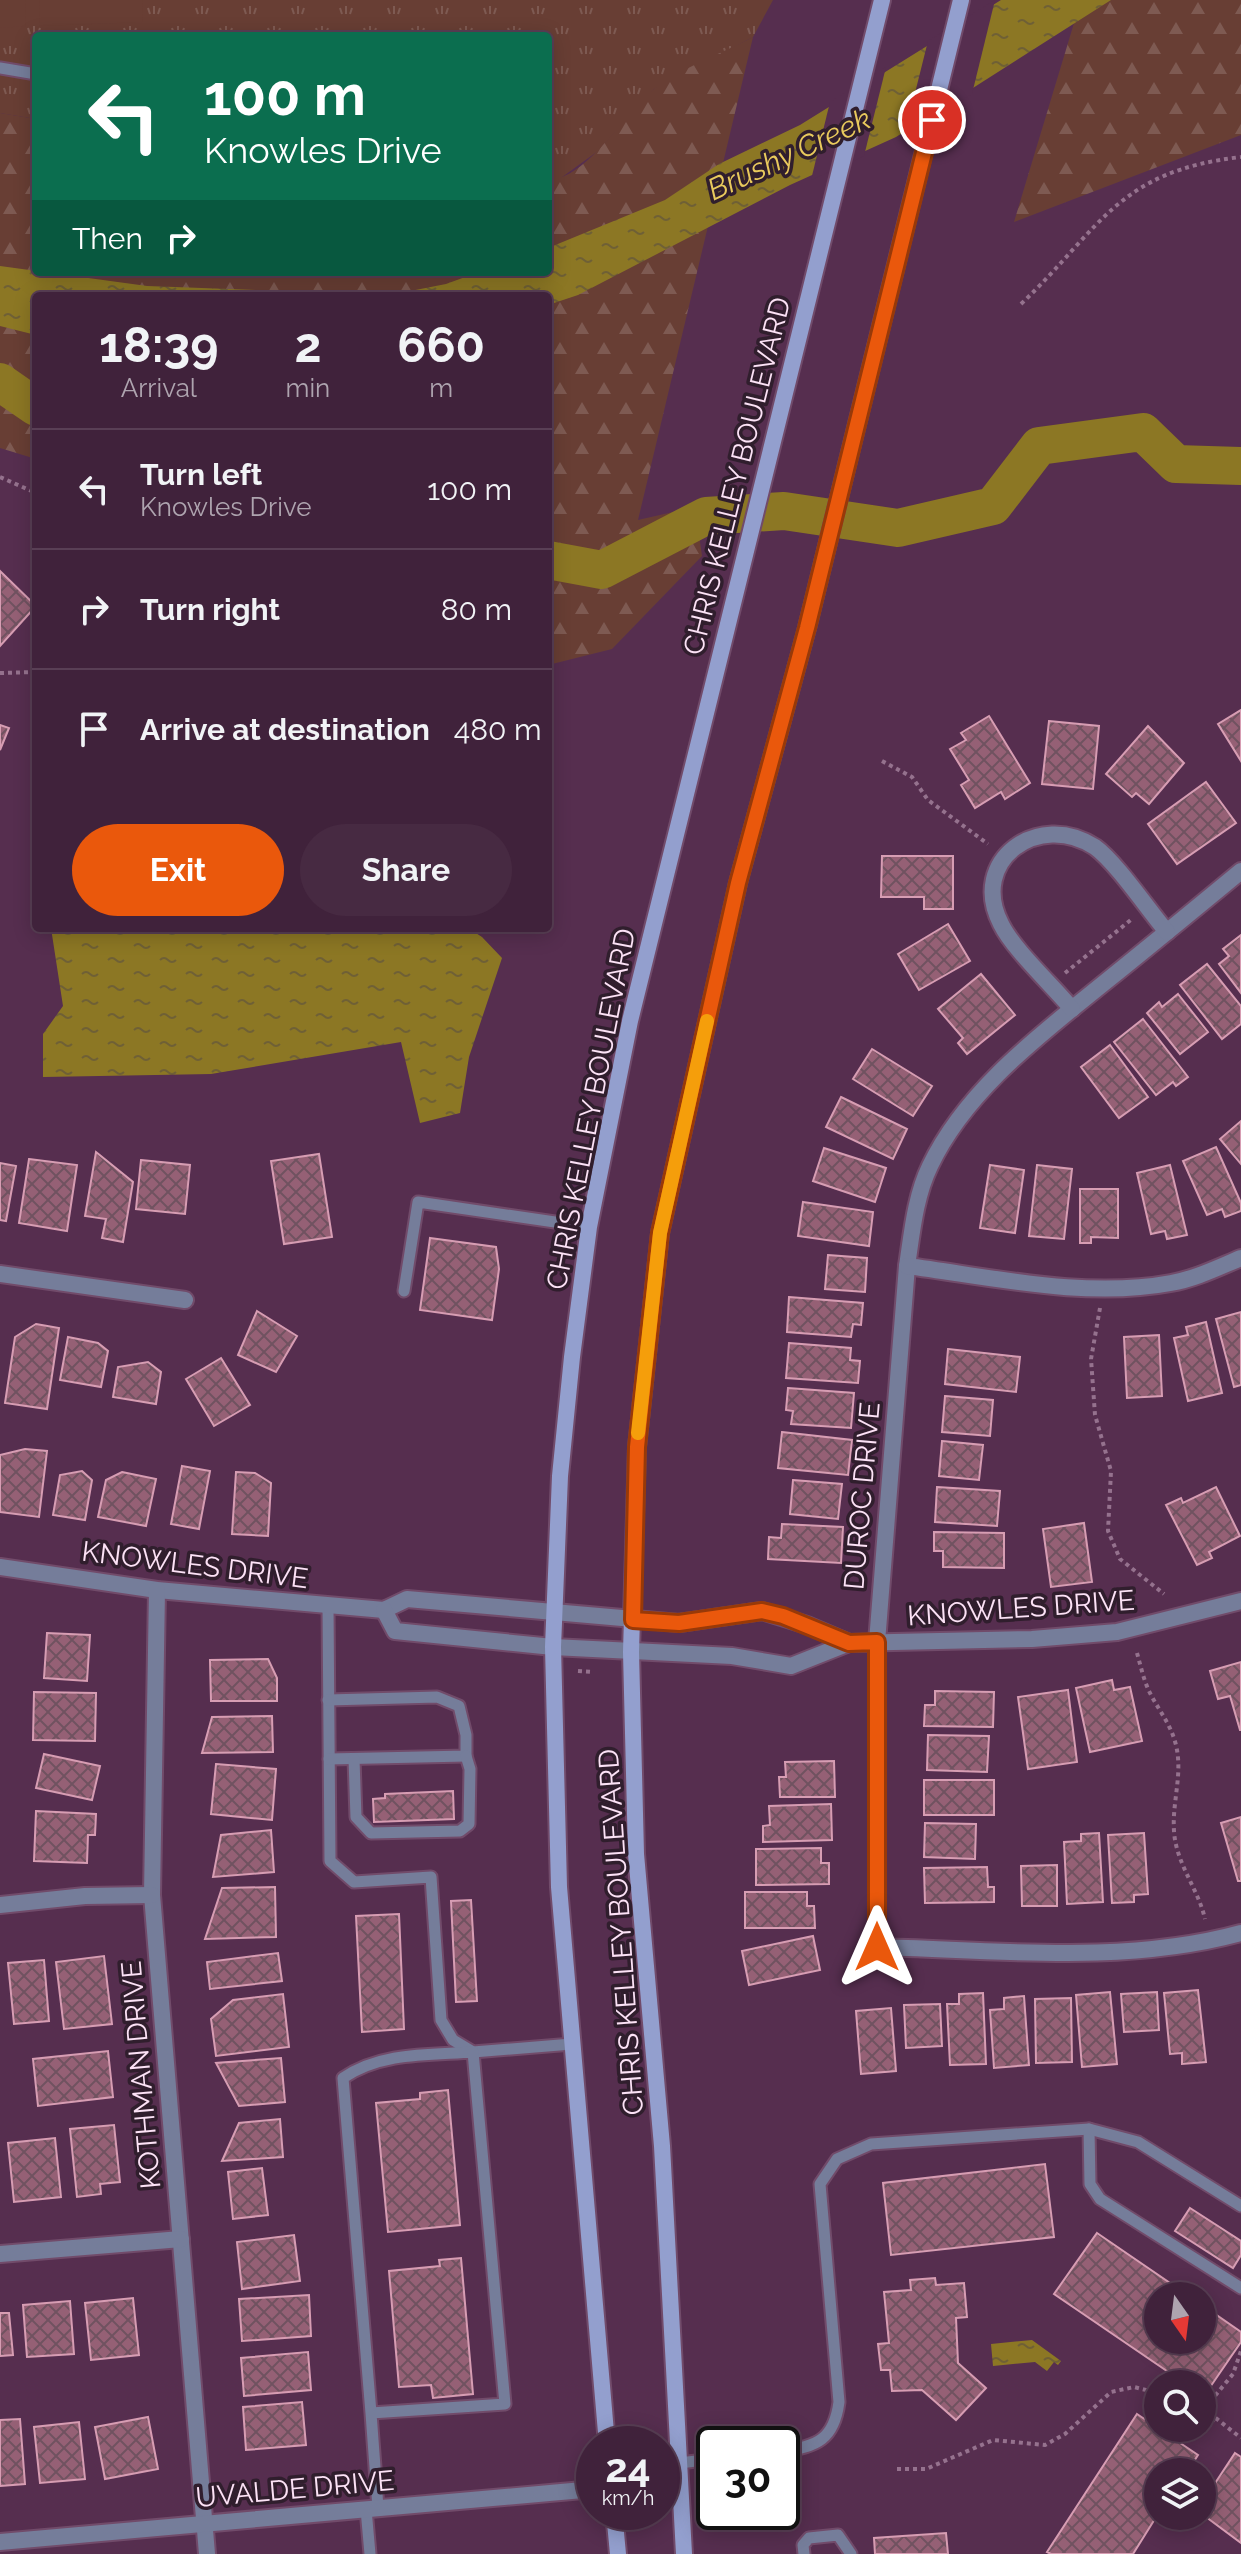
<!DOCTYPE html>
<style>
:root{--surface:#40223b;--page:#472a42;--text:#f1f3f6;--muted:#aea4af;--line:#593f55;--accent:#ea580c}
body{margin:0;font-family:Raleway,sans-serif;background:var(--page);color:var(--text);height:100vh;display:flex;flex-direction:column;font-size:30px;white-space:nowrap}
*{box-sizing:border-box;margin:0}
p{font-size:26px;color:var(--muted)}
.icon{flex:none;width:44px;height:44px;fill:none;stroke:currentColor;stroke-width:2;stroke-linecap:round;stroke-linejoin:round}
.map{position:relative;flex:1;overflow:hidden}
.sheet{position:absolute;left:32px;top:292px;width:520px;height:640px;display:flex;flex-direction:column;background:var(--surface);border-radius:8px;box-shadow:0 4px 20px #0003,0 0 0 2px var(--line)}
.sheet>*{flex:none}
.top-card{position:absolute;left:32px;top:32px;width:520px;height:244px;border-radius:8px;box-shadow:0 4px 20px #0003,0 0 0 2px var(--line);background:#0b6e4f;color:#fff;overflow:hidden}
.needle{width:52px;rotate:166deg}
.controls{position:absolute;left:1144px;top:2282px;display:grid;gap:16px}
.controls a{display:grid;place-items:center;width:72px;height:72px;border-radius:50%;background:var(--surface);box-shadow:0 4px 20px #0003,0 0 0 2px var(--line);font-size:40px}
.speed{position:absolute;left:576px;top:2426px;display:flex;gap:16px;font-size:40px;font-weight:700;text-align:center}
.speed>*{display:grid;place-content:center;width:104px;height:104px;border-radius:50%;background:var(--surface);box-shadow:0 4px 20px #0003,0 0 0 2px var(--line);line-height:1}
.speed small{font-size:20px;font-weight:400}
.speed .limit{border:4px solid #111;border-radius:12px;background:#fff;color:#111}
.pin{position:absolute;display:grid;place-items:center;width:68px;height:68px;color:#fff;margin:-34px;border:4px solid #fff;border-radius:50%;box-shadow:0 2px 8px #0007}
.me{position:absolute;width:88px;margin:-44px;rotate:0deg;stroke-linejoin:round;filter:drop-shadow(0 0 6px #0008)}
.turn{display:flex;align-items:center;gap:28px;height:168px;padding:0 40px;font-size:36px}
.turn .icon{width:104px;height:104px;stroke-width:2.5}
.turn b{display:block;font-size:56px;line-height:68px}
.then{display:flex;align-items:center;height:76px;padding:0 40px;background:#0003;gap:16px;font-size:30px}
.eta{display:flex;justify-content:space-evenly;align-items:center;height:136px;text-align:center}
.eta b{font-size:48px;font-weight:700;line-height:56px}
.button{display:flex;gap:16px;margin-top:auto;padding:16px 40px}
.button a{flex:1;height:92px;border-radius:48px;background:var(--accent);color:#fff;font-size:32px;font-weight:700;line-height:92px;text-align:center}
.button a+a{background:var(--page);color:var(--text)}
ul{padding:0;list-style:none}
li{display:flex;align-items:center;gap:24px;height:120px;padding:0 40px;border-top:2px solid var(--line)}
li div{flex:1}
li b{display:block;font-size:30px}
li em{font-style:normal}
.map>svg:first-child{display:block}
.grass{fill:url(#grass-tufts)}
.forest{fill:url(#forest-firs)}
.pitch{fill:#683e34}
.water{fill:url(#water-ripples)}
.pier{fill:#562e4f}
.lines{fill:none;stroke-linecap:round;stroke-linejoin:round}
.river{stroke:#8c7724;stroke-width:38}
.building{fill:url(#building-cross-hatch);stroke:#d79db3;stroke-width:2}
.lane-casing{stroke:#714b6a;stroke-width:15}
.street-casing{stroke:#714b6a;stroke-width:20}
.secondary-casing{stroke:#714b6a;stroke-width:20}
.path{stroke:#95728e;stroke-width:4;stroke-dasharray:4 4;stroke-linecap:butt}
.lane{stroke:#757d9a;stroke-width:11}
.street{stroke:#757d9a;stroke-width:16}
.secondary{stroke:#939fce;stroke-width:16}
.route-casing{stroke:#983908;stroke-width:20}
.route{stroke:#ea580c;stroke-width:14}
.slow{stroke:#f59e0b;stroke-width:14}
.labels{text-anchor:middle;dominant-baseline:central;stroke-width:7;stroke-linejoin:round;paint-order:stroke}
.street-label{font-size:28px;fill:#fce2f6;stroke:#301e2d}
.water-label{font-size:30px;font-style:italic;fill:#e9ca5d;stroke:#301e2d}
</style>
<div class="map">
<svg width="1241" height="2554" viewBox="0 0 1241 2554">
<defs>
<pattern id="grass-tufts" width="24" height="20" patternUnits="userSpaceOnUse" patternTransform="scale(2)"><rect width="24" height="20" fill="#683e34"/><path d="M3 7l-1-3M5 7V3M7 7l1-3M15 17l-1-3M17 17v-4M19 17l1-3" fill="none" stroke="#7e5a52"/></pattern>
<pattern id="forest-firs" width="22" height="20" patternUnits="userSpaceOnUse" patternTransform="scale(2)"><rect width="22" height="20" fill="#683e34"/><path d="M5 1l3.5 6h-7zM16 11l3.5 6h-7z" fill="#7e5a52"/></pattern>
<pattern id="water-ripples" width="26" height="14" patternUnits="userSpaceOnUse" patternTransform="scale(2)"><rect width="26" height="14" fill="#8c7724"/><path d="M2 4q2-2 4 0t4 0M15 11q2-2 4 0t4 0" fill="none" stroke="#6f6035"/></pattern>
<pattern id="building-cross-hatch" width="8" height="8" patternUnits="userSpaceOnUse" patternTransform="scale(2)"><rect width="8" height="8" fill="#956075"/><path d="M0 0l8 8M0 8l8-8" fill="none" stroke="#705260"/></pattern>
</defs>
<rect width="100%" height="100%" fill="#562e4f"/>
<path class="grass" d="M0 0H773L753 37 654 89 598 151 558 180H548V36H36V119L0 113Z"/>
<g class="forest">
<path d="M1081 0H1241V135L1014 222Z"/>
<path d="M753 37 638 520 695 507 702 556 612 649 548 665V296H36V459L0 448V113L36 119V272H548V180C588 179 625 112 654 89 679 69 723 53 753 37Z"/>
</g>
<g class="pitch">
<path d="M0 0H25L26 26 0 28Z"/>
<path d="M39 0H142L143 22 40 26Z"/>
</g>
<g class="water">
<path d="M1001 0H1111L896 137 790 185 578 295 548 305V296H36V335L0 326V266L147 286 390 295 446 284 479 272H548V248L665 200 719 164 800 125Z"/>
<path d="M51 928H468L482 937 502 958 469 1057 460 1113 420 1123 401 1042 211 1074 43 1077V1034L63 1006Z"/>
<path d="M1032 2340 1061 2361 1058 2365 1054 2362 1047 2371 1035 2362 993 2366 991 2344Z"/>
</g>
<g class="pier">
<path d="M995 0 972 94 904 137 928 41Z"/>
<path d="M886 67 864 156 811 180 830 102Z"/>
</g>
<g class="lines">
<g class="river">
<path d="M0 382 36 407"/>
<path d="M548 560 602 570 706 516 784 511 898 528 993 506 1039 446 1143 432 1176 464 1241 466"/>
</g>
</g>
<g class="building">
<path d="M0 571 36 606 0 646Z"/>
<path d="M1241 710V761L1218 724Z"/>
<path d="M989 716 1030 783 1005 799 1001 792 975 808 961 785 969 780 950 749 966 740 961 733Z"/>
<path d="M1049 721 1099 726 1093 789 1042 784Z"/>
<path d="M0 725 9 728 0 750Z"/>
<path d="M1148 726 1184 763 1149 804 1136 793 1132 797 1106 774Z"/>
<path d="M1206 782 1236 823 1177 864 1148 824Z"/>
<path d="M882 856H953V909H924V897H881Z"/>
<path d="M948 924 970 961 919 990 898 954Z"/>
<path d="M1241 935V993L1219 964 1229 956 1223 949Z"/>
<path d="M1207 964 1241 1006V1024L1222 1039 1180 985Z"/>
<path d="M981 974 1015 1015 967 1054 958 1043 963 1038 938 1009Z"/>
<path d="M1178 994 1208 1032 1180 1054 1147 1013 1159 1002 1162 1007Z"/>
<path d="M1143 1019 1188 1077 1176 1086 1173 1082 1156 1095 1114 1042Z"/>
<path d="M1110 1045 1148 1097 1119 1118 1081 1067Z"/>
<path d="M872 1049 932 1086 913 1116 853 1079Z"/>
<path d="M841 1097 907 1129 893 1159 826 1127Z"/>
<path d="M1241 1121V1164L1220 1139Z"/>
<path d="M1216 1147 1241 1203V1211L1225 1217 1222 1209 1207 1215 1183 1161Z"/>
<path d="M824 1148 886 1168 875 1202 813 1181Z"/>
<path d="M96 1152 133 1182 123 1242 102 1238 106 1219 85 1216Z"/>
<path d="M319 1154 332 1237 284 1244 271 1161Z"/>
<path d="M29 1159 77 1165 67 1231 19 1223Z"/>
<path d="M141 1160 190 1165 185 1214 136 1209Z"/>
<path d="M0 1163 16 1166 6 1221 0 1220Z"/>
<path d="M990 1165 1024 1170 1015 1233 980 1228Z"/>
<path d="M1037 1165 1072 1169 1064 1239 1029 1236Z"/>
<path d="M1170 1165 1187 1235 1167 1239 1165 1231 1151 1234 1137 1173Z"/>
<path d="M1080 1189H1118V1238L1091 1237V1243H1080Z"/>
<path d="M803 1202 873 1212 869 1246 798 1236Z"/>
<path d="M430 1238 496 1247 499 1269 492 1320 420 1310Z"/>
<path d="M828 1255 867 1258 865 1292 825 1289Z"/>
<path d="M789 1297 863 1303 861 1325 853 1324 851 1337 787 1332Z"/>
<path d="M257 1311 297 1336 276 1372 238 1355Z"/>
<path d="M1241 1312V1385L1234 1387 1216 1319Z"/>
<path d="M1206 1322 1222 1393 1188 1401 1174 1338 1188 1335 1186 1327Z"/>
<path d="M36 1324 59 1328 47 1409 5 1403 15 1337Z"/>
<path d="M1159 1335 1162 1396 1127 1398 1124 1337Z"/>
<path d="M68 1337 98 1343 108 1351 101 1387 60 1380Z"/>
<path d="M789 1343 851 1348 850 1360 860 1361 858 1383 786 1378Z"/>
<path d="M948 1349 1020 1357 1016 1392 945 1384Z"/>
<path d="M221 1358 250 1405 214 1426 186 1379Z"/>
<path d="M148 1362 161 1372 156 1404 113 1397 118 1367Z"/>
<path d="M788 1388 854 1393 851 1428 791 1424 793 1411 786 1410Z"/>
<path d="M945 1396 993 1400 990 1436 942 1432Z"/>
<path d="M782 1432 852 1440 848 1475 778 1468Z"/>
<path d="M942 1441 983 1445 979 1480 939 1476Z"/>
<path d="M25 1449 47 1451 39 1517 0 1512V1455Z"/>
<path d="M182 1466 210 1471 199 1529 171 1524Z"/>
<path d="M82 1471 92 1480 85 1520 53 1515 60 1475Z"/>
<path d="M122 1472 156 1479 146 1526 98 1517 106 1480Z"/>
<path d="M236 1472 255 1473 271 1483 268 1536 232 1534Z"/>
<path d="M793 1480 842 1484 838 1519 790 1514Z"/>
<path d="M937 1487 1000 1491 997 1526 935 1522Z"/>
<path d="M1216 1487 1240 1536 1209 1552 1212 1558 1197 1565 1166 1505 1181 1498 1183 1503Z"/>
<path d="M1084 1523 1092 1582 1051 1587 1043 1529Z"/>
<path d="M782 1524 843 1527 841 1563 768 1559 769 1537 781 1538Z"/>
<path d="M934 1532 1004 1533V1568L943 1567V1551H934Z"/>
<path d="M47 1633 90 1635 87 1681 44 1678Z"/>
<path d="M268 1659 277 1678V1701H211L210 1660Z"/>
<path d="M1241 1662V1730H1240L1230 1696 1218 1699 1210 1671Z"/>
<path d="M1112 1680 1114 1690 1130 1687 1142 1741 1090 1752 1076 1688Z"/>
<path d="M1068 1690 1077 1762 1028 1769 1018 1697Z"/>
<path d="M935 1691 994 1692 993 1727 924 1726 925 1705H935Z"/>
<path d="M34 1692 96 1693 95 1741 33 1740Z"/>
<path d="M272 1716 273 1752 202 1753 212 1717Z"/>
<path d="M928 1735 989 1736 987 1772 927 1770Z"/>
<path d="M44 1754 100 1766 92 1800 36 1788Z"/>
<path d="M834 1761 835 1797H780L779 1777H786L785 1762Z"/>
<path d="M216 1764 276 1769 272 1820 211 1814Z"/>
<rect x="924" y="1780" width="70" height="35"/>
<path d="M453 1791 454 1819 374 1822 373 1799 385 1798V1794Z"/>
<path d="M831 1804 832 1840 763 1842V1826L770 1825 769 1806Z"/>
<path d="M36 1811 96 1814 95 1835H88L87 1863 34 1861Z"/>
<path d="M1241 1817V1881H1238L1221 1823Z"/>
<path d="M925 1823 976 1824 975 1859 924 1857Z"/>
<path d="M271 1830 274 1872 213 1877 221 1835Z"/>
<path d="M1099 1833 1103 1902 1067 1904 1064 1842 1081 1841V1834Z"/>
<path d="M1144 1833 1148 1894 1134 1895V1902L1112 1903 1108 1835Z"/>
<path d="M821 1848V1863H829V1884L756 1885V1849Z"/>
<path d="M1057 1865V1906H1022L1021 1866Z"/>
<path d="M987 1867 988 1887H994V1902L925 1903 924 1868Z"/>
<path d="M275 1887 276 1937 205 1939 222 1888Z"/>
<path d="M745 1892H807V1906H814L815 1928H745Z"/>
<path d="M471 1900 477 2001 456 2002 451 1901Z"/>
<path d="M399 1914 404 2029 362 2032 356 1916Z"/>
<path d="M813 1936 820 1970 749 1985 742 1951Z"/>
<path d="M278 1953 282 1981 210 1989 207 1962Z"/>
<path d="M104 1956 112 2024 64 2029 56 1962Z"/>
<path d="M44 1960 49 2021 14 2024 8 1963Z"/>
<path d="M1198 1990 1206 2062 1182 2064V2053L1170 2054 1164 1993Z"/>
<path d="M1110 1992 1117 2064 1082 2067 1076 1995Z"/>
<path d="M1157 1992 1159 2030 1124 2032 1121 1994Z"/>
<path d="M983 1993 986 2064 950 2065 947 2004H959V1994Z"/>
<path d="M283 1994 289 2047 216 2056 211 2019 233 2000Z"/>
<path d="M1024 1996 1029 2065 994 2068 990 2010 1004 2009V1998Z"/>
<path d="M1071 1998 1072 2062 1036 2063 1035 1999Z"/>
<path d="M940 2004 942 2046 906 2048 904 2005Z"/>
<path d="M891 2008 896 2071 861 2074 856 2011Z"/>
<path d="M108 2051 113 2097 38 2106 33 2059Z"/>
<path d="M281 2058 285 2102 239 2106 216 2063Z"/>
<path d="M448 2090 460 2225 388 2232 376 2103 420 2099V2093Z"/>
<path d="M280 2119 283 2157 222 2161 239 2123Z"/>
<path d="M114 2125 120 2182 100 2184 101 2194 77 2197 70 2129Z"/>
<path d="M55 2138 61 2197 14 2202 8 2143Z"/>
<path d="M1045 2164 1054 2237 891 2255 883 2183Z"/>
<path d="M262 2168 268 2215 233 2219 228 2172Z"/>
<path d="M1190 2208 1241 2241V2255L1233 2268 1175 2231Z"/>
<path d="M1097 2233 1189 2296H1158V2340H1202V2305L1241 2332V2342L1204 2396 1202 2384H1186L1054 2294Z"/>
<path d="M294 2235 300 2281 242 2289 237 2242Z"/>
<path d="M461 2258 473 2394 433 2398 431 2385 399 2387 389 2271 440 2266 439 2260Z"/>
<path d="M935 2278 936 2285 964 2283 967 2317 956 2318 958 2363 986 2388 956 2420 922 2390 892 2391 890 2370H881L878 2344 889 2343 884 2292 911 2290 910 2280Z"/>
<path d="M309 2295 311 2336 242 2341 239 2299Z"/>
<path d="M133 2298 139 2355 91 2360 85 2303Z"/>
<path d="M70 2301 74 2354 27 2357 23 2305Z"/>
<path d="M0 2313H9L13 2355 0 2356Z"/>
<path d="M308 2352 311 2390 244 2396 241 2358Z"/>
<path d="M302 2402 306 2445 246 2450 243 2407Z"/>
<path d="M1137 2414 1198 2455 1187 2472H1158V2514L1133 2554H1051L1047 2552Z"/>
<path d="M148 2417 158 2469 105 2479 95 2427Z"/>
<path d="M20 2419 25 2484 0 2486V2420Z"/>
<path d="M79 2422 85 2479 40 2483 34 2427Z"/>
<path d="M1235 2453 1241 2457V2543L1202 2514V2503Z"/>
<path d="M946 2533 948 2554H875L874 2538Z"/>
</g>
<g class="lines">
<g class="lane-casing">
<g id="lane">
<path d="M0 68 36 74"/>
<path d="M404 1291 418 1202 589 1227"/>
<path d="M328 1606 330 1861 354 1882 431 1877 441 2020 453 2040 473 2052 572 2044"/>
<path d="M328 1700 437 1697 459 1706 466 1735V1756L329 1759"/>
<path d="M354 1759 356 1817 371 1833 460 1831 469 1824 470 1769 466 1756"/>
<path d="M1089 2129 1090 2184 1100 2199 1241 2288"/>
<path d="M371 2413 343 2078C381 2052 429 2055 473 2052L505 2404 371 2413 378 2508"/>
<path d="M782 2452C817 2446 834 2440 839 2402L820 2184 837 2159 871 2144 1089 2129 1138 2142 1241 2206"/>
<path d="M679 2463 714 2459"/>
<path d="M366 2509 370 2554"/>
<path d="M804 2554 803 2545 809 2538 838 2535 851 2554"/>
</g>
</g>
<g class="street-casing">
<g id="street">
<path d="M1241 871C1195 909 1150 946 1104 983 1040 1035 966 1090 930 1166 915 1197 912 1233 907 1266L877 1642V1947C997 1950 1124 1965 1241 1933"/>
<path d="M1072 1009C1053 986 1013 949 1001 924 968 860 1039 810 1095 847 1116 862 1149 911 1167 932"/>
<path d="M907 1266C992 1277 1086 1299 1171 1283 1195 1279 1219 1267 1241 1258"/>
<path d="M0 1274 185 1300"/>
<path d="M0 1567 157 1590 384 1610 407 1599 679 1623 762 1611 807 1625 849 1643"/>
<path d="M157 1590 152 1895 207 2554"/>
<path d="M384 1610 395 1631 553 1647 732 1656 791 1666 849 1643 1032 1639 1117 1632 1241 1601"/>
<path d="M0 1905 85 1896 152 1895"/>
<path d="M0 2254 181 2239"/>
<path d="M0 2542 594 2489"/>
</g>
</g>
<g class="secondary-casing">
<g id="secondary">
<path d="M607 2444 559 1887 553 1647 560 1476 572 1357 589 1227 630 1021 882 0"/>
<path d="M614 2512 618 2554"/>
<path d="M684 2554 662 2146 636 1854 631 1652 637 1447 660 1233 738 883 807 628 961 0"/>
</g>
</g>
<g class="path">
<path d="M1021 304C1101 228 1117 171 1241 157"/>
<path d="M0 477 36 493"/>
<path d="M0 673 36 672"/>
<path d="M882 761 912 777 928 800 988 844"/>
<path d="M1065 973 1132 919"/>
<path d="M1100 1308 1091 1359 1095 1415 1111 1471 1108 1531 1120 1559 1164 1594"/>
<path d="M1137 1653C1141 1667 1144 1682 1151 1695 1160 1712 1171 1725 1176 1745 1183 1775 1172 1801 1174 1831 1176 1864 1198 1888 1205 1919"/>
<path d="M578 1671 593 1672"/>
<path d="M1203 2408 1241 2438"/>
<path d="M1205 2408 1233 2374 1241 2351"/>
<path d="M1199 2428 1210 2425 1214 2419"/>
<path d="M897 2469H926L993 2440 1045 2445 1065 2434 1111 2392 1134 2387 1158 2393"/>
</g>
<use href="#lane" class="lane"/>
<use href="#street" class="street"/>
<use href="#secondary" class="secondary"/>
</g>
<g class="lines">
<g class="route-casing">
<path id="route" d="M877 1947V1642L849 1643 783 1616 762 1611 679 1623 633 1620 637 1447 660 1233 738 883 807 628 932 120"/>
</g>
<use href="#route" class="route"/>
<path class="slow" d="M638 1433 660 1233 707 1021"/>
</g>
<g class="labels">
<g class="street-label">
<text transform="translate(737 476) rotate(-76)">CHRIS KELLEY BOULEVARD</text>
<text transform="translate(591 1109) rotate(-79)">CHRIS KELLEY BOULEVARD</text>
<text transform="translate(862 1496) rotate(-85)">DUROC DRIVE</text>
<text transform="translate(195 1565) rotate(7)">KNOWLES DRIVE</text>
<text transform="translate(1021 1608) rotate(-4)">KNOWLES DRIVE</text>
<text transform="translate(621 1932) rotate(-94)">CHRIS KELLEY BOULEVARD</text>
<text transform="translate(141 2075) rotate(-95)">KOTHMAN DRIVE</text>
<text transform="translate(295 2489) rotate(-5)">UVALDE DRIVE</text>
</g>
<g class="water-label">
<text transform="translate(789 154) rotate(-25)">Brushy Creek</text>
</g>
</g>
</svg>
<div class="controls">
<a><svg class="needle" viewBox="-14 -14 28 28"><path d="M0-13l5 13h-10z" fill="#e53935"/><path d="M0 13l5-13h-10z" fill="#aea4af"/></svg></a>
<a><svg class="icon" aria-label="search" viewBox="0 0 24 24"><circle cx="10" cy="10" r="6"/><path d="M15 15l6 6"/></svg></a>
<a><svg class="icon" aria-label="layers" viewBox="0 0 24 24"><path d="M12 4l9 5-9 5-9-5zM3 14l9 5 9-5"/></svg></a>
</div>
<div class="speed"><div>24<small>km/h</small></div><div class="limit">30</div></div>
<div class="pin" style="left:932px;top:120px;background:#d93025"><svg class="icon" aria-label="arrive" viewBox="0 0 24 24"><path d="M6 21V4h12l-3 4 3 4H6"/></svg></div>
<svg class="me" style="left:877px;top:1947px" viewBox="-20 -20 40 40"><path d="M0-17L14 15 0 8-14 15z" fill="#ea580c" stroke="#fff" stroke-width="4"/></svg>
<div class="top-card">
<div class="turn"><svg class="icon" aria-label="left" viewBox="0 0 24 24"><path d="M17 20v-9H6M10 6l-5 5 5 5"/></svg><div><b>100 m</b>Knowles Drive</div></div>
<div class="then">Then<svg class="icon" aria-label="right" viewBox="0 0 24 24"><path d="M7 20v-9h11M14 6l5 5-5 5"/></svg></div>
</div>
<section class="sheet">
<div class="eta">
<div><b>18:39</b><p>Arrival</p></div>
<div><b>2</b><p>min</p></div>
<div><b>660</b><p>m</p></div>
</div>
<ul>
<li><svg class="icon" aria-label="left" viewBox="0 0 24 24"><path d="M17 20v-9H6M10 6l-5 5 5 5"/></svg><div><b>Turn left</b><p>Knowles Drive</p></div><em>100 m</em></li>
<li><svg class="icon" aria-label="right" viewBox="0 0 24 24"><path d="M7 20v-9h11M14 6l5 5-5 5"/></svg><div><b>Turn right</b></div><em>80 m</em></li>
<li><svg class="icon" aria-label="arrive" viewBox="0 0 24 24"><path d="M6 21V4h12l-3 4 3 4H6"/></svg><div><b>Arrive at destination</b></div><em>480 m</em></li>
</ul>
<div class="button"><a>Exit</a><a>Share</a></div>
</section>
</div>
